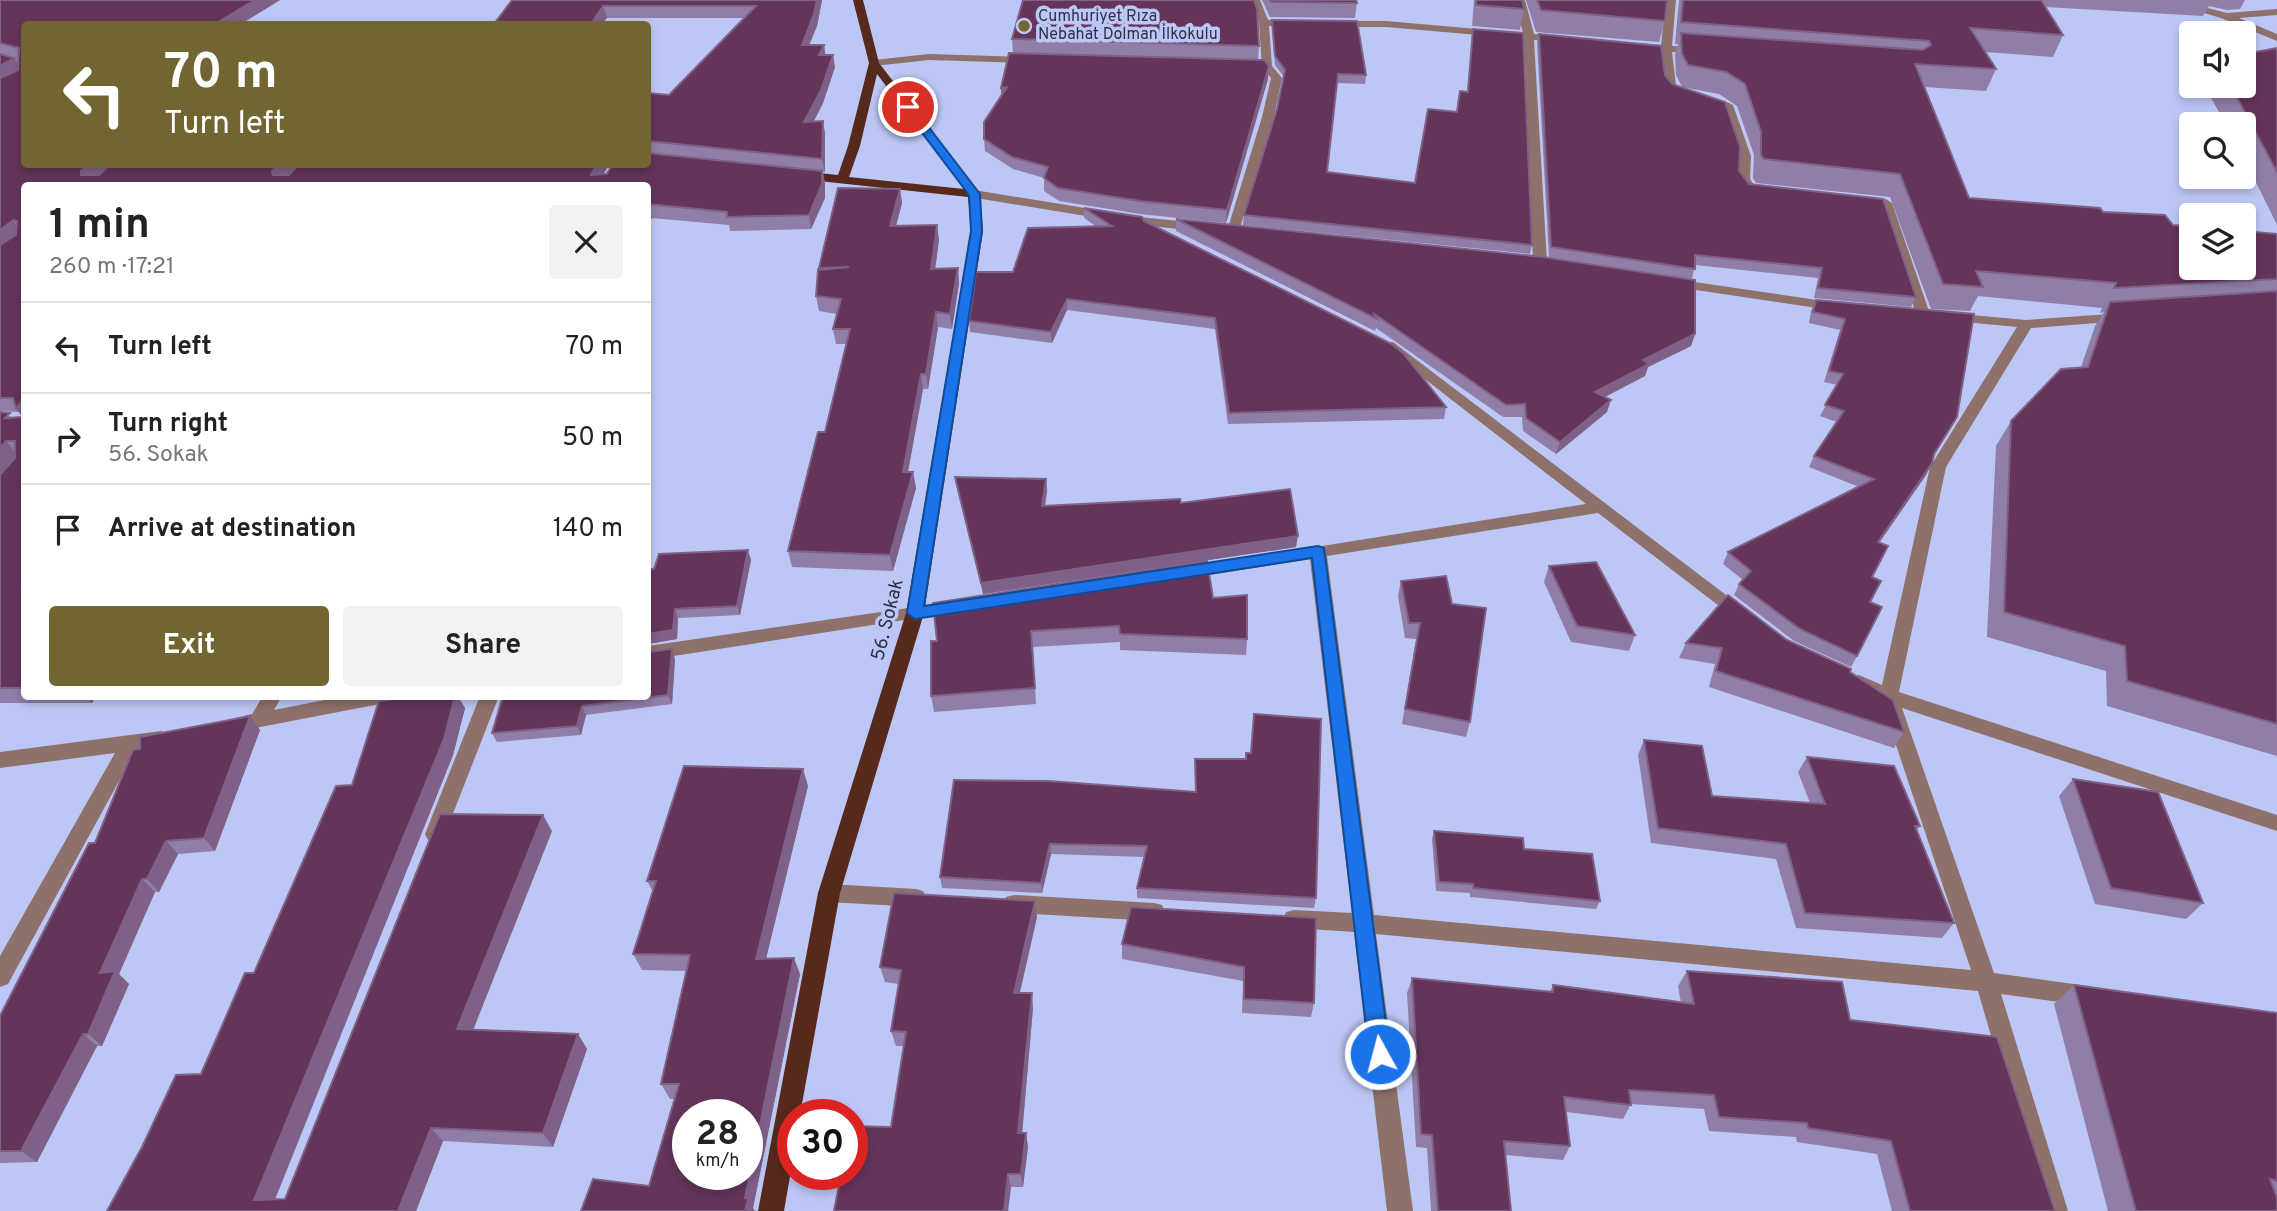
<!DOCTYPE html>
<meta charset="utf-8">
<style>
:root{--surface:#fff;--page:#f2f2f2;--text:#222;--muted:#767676;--line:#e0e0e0;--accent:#716532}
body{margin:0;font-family:Overpass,sans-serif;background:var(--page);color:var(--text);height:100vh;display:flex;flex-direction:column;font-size:26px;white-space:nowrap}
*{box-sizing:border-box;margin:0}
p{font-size:23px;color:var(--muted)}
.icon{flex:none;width:38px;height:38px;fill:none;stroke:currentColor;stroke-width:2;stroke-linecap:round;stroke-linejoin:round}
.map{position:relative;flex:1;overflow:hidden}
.side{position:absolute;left:21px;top:182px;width:630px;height:518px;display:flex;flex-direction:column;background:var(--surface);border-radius:7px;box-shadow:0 4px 10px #0003}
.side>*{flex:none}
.guide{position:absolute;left:21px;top:21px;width:630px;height:147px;border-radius:7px;box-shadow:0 4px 10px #0003;background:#716532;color:#fff;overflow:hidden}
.buttons{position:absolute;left:2179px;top:21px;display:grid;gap:14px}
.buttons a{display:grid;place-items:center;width:77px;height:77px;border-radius:7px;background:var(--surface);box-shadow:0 4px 10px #0003;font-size:35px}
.speed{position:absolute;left:672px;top:1099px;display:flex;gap:14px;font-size:35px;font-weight:700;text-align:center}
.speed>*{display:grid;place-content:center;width:91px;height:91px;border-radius:50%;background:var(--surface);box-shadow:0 4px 10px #0003;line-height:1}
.speed small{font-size:18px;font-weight:400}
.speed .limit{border:10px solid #d22;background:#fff;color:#111}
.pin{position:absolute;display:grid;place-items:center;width:60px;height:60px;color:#fff;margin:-30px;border:4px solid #fff;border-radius:50%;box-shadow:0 2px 7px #0007}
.me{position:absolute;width:77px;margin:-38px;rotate:353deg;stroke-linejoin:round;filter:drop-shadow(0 0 5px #0008)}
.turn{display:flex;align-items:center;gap:24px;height:147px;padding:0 28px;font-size:32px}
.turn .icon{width:91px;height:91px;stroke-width:2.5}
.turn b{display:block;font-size:49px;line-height:60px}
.round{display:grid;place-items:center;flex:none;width:74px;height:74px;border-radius:7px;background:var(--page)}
.headline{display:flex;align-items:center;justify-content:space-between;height:119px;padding:0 28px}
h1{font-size:42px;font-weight:700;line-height:52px}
.primary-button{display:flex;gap:14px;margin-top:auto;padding:14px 28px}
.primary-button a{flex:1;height:80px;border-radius:7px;background:var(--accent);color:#fff;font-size:28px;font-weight:700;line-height:80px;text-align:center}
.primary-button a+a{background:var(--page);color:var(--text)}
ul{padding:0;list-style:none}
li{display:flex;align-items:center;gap:21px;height:91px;padding:0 28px;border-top:2px solid var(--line)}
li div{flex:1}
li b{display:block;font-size:26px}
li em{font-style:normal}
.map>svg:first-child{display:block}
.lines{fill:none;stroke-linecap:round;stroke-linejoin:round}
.minor{fill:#8e716a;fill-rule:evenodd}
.major{fill:#57291d;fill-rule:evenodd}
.wall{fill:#907ea8}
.shaded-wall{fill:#7f6188}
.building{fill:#643559;stroke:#7f6188;stroke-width:2;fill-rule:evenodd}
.route{fill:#1a73e8;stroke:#114b97;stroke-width:2}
.poi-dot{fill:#716532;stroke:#bdc7f6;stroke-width:2.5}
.labels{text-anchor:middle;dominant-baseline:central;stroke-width:7;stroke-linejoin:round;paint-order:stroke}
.far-poi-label{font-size:16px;fill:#2d3148;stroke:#bdc7f6;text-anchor:start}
.street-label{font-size:19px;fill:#2d3148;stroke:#bdc7f6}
</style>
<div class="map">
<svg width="2277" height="1211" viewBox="0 0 2277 1211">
<rect width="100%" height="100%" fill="#bdc7f6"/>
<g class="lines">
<g class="minor">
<path d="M1250 0H1260L1268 20H1296L1301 23 1296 26H1269L1272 66 1282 78 1274 117 1239 231 1233 235 1227 231 1262 117 1271 78 1262 67 1259 23Z"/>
<path d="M1515 0H1525L1534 34 1561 36 1566 39 1561 42 1534 40 1547 262 1540 266 1533 262 1524 39 1386 27H1334L1329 24 1334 21H1386L1523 33Z"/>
<path d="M1666 0H1676L1672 46 1701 48 1706 51 1701 54 1672 52 1676 85C1688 96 1716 95 1733 105L1751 156 1750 179 1754 185 1764 186V192L1746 191 1738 179 1739 156 1724 109C1686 87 1660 113 1661 51L1638 49 1633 46 1638 43 1661 45Z"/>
<path d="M2160 0H2176L2227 13 2277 9V15L2239 18 2277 34V41L2221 18Z"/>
<path d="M929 54 1030 57 1035 60 1030 63 929 60 874 66 869 63 874 60Z"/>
<path d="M974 190 1140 217 1198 223 1204 227 1198 231 1140 225 970 197V191Z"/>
<path d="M1861 196 1886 199 1892 203 1930 314 1928 317 1923 318 1916 314 1881 206 1857 203 1855 200Z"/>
<path d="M1674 279 1837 303 1844 307 1837 311 1669 286V280Z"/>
<path d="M1949 313 2026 320 2123 313 2130 317 2123 321 2031 328 1946 467 1899 692 2277 815V831L1902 708 1994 973 2088 986 2096 989 2099 996 2096 1003 2088 1006 2001 994 2068 1211H2042L1978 991 1376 934 1413 1211H1387L1354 932 1294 928 1286 926 1283 919 1286 912 1294 910 1352 913 1310 559 1184 579 1175 573 1178 569 1586 504 1381 345 1383 342H1393L1751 614 1748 619H1736L1598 513 1327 556 1374 915 1971 970 1881 700 1852 687 1850 682 1852 677 1859 675 1882 685 1930 467 2017 327 1944 320 1942 317Z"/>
<path d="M956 601 962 603 965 607 962 611 648 660V646Z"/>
<path d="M263 696H282L274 710 345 696H394L392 701 385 703 230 733 223 731 220 726 223 721 252 714Z"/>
<path d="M480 696H499L445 834 442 840 435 843 428 840 425 834Z"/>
<path d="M161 731 168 734 171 739 168 744 136 750 8 984 0 987V956L115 753 0 768V752Z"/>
<path d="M829 884 916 889 923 891 927 898 923 905 916 907 829 902 822 899 818 893 822 887Z"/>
<path d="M1014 895 1154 903 1162 905 1165 912 1162 919 1154 921 1014 913 1006 911 1003 904 1006 897Z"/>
</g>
<g class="major">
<path d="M853 0H863L879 63 980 194 983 231 924 613 840 893 800 1115H793V1159L784 1211H758L818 893 906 613 971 231 968 197 800 179 794 175 800 171 838 175 848 146 869 63ZM877 74 964 189 849 177 860 146Z"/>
<path d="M0 56 24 62V68L0 62Z"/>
</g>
</g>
<g class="wall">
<path d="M0 0H280L241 24H24V164H298L288 175 609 164 603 174 648 164V93L669 95 744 18H607L602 24H494L512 0H822L817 26 809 45H824L825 55 835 67 823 103 813 122 823 121 825 134V172H823L825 184V198L811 229 730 231 729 225 652 218 648 224V186H24V696H96L92 703H0V475L15 458 0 474V412L13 418 23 417 19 412 0 411Z"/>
<path d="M1262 0H1356L1357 3 1355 18 1270 17Z"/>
<path d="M1474 0H1522L1524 9 1520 30 1472 26Z"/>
<path d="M1526 0H1667L1665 21 1659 42 1536 32Z"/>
<path d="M1679 0H2245L2240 9 2227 10 2209 6 2203 16 2046 7 2063 35 2053 57 1985 52 1996 69 1986 91 1924 87 1969 198 2103 212 2173 225 2277 234V756L2107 706 2106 671 1987 637 1996 446 2011 421 2081 367 2095 326 2104 312 2100 313 2102 308 1978 296 1970 311 1931 309 1890 197 1756 183 1753 178 1754 155 1737 106 1719 94 1682 87 1676 75 1675 55 1678 44H1675Z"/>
<path d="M1272 20 1366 75 1365 84 1337 83 1327 172 1415 183 1457 112 1467 92 1473 29 1532 245 1530 254 1243 225 1244 215 1277 109 1284 77 1275 65 1272 29Z"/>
<path d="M1539 34 1665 75 1749 184 1916 297 1911 307 1814 298 1818 278 1695 265 1692 279 1549 257 1537 43Z"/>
<path d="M1012 39 1259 46 1258 60 1268 79 1226 223 1140 214 1059 201 1044 191V178L1013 169 985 151 984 139 1001 95V88L1013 53Z"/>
<path d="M2277 48V225L2244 158V124H2226L2204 86H2244Z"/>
<path d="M900 189 902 203 896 226 937 225 939 240 935 269 958 268 959 283 952 329 938 327 928 389H923L908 472 916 488 893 571 792 567 788 551 825 432 846 344H836L833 329 837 314 819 311 816 296 819 268Z"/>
<path d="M1084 208 1144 221 1446 407 1444 419 1228 424 1215 329 1067 310 1052 343 970 332 969 321 1013 272 1097 227 1084 218Z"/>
<path d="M1176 219 1695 334 1691 346 1648 367 1645 376 1605 397 1607 412 1556 454 1523 431 1522 417H1503L1376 328 1375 331 1176 231Z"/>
<path d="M1816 300 1974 314 1957 417 1933 456 1932 463 1926 475 1879 543 1872 577 1870 602 1857 656 1851 667 1794 641 1734 595 1739 584 1743 580 1723 564 1728 552 1859 487 1809 467 1814 456 1837 422 1820 416 1837 385 1824 382 1840 330 1809 323 1811 311Z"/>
<path d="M955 477 1046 479 1047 491 1045 506 1181 503 1296 547 983 594 957 489Z"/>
<path d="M751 560 740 615 678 618 677 639 648 644V569Z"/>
<path d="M1549 566 1635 635 1629 651 1571 642 1544 582Z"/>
<path d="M1401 581 1452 604 1470 722 1466 737 1402 724 1416 639 1405 638 1398 596Z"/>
<path d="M1213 598 1247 639 1246 655 1120 650V642L1033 647 1036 704 934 712 931 696V641Z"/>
<path d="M1787 640 1904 732 1894 748 1709 687 1715 664 1679 658 1686 643Z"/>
<path d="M675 659 672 704 586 715 581 735 497 742 492 733 503 696H648Z"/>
<path d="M465 708 453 755 275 1200 285 1199 552 831 473 1029 578 1034 587 1049 553 1147 443 1141 416 1211H107L201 1074 352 785Z"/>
<path d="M260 730 215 851 178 854 159 892H155L119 974 129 984 102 1046H97L37 1162 0 1163V1016L95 843 140 749Z"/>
<path d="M1644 740 1712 796 1810 803 1798 772 1807 757 1920 826 1917 830 1954 923 1942 938 1796 928 1776 859 1651 843 1638 755Z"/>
<path d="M1195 759 1316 898 1314 908 1137 898V888L1145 857 1051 854 1042 893 942 888 940 877 1195 792Z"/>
<path d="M2073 779 2203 903 2186 919 2095 904 2059 796Z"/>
<path d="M808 786 766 959 800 974 753 1208 755 1211H581L649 1186 674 1099H670L661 1084 687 971 642 970 633 954 653 892 647 881Z"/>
<path d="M1434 831 1600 901 1596 909 1470 897V893L1436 891 1432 839Z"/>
<path d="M1035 901 1037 917 1020 993 1033 1008 1022 1133H1026L1028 1147 1023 1187H1011L1008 1211H834L891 1127 904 1046H896L891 1031 899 984 885 982 880 967Z"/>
<path d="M1131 907 1314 1003 1311 1017 1242 1013 1243 981 1122 959V944Z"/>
<path d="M1687 971 1850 1020 2055 1211H1892L1877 1154 1797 1142 1796 1137 1709 1131 1704 1109 1631 1104 1623 1119 1566 1112 1570 1146 1563 1160 1505 1155 1511 1211H1431L1427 1148 1416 1147 1407 993 1412 978 1550 992 1553 985 1681 1003 1678 986Z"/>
<path d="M2074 985 2277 1013V1211H2108L2054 1004Z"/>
</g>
<g class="shaded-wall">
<path d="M255 0H280L241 24H215Z"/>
<path d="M817 0H822L817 26 804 57 802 45Z"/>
<path d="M603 6 607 18 602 24H591Z"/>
<path d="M824 45 826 58 819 55Z"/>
<path d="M833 55 835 67 823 103 807 135 804 122Z"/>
<path d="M14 58 22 70 0 83V66Z"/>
<path d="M1269 66 1268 79 1226 223 1227 210Z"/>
<path d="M1007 87 1002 100 1001 88Z"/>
<path d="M823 121 825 134V172L822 159Z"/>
<path d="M89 164H112L89 186 81 175V171Z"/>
<path d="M279 164H298L279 184 273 175 272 171Z"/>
<path d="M597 164H609L597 186 591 175Z"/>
<path d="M822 171 825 184V198L811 229 809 215Z"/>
<path d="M900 189 902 203 892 241 890 226Z"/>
<path d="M648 204 652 218 648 224Z"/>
<path d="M13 220 22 234 0 250V230Z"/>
<path d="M937 225 939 240 933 284 931 269Z"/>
<path d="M958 268 959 283 952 329 950 314Z"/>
<path d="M1067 299V310L1052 343 1051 332Z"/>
<path d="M936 312 938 327 928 389 926 374Z"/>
<path d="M1695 334 1691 346 1648 367 1645 376 1591 404 1595 392 1643 360Z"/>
<path d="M921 374 923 389 905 488 903 472Z"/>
<path d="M24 399V419L16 408Z"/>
<path d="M1611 400 1607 412 1556 454 1560 442Z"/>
<path d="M6 441 18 455 0 474V448Z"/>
<path d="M1932 463 1926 475 1872 553 1878 542Z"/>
<path d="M913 472 916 488 893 571 890 555Z"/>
<path d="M1046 479 1047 491 1043 518 1042 506Z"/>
<path d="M1298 536 1296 547 983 594 981 583Z"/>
<path d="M748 550 751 560 740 615 737 606Z"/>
<path d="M675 609 678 618 677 639 648 644V634Z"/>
<path d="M672 649 675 659 672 704 668 695Z"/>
<path d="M86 696H96L92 703Z"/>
<path d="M455 696H458L465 708 453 755 270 1211 254 1200Z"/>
<path d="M582 706 586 715 581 735 577 726Z"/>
<path d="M250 716 260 730 215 851 204 838Z"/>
<path d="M803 769 808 786 762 975 756 959Z"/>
<path d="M543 815 552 831 468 1043 457 1029Z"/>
<path d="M166 841 178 854 159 892 147 879Z"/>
<path d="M1050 844 1051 854 1042 893 1041 883Z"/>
<path d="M142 879 155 892 119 974 129 984 102 1046 88 1034 100 973Z"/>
<path d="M1035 901 1037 917 1016 1008 1014 993Z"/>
<path d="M794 958 800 974 753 1208 755 1211H745V1198Z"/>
<path d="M1032 993 1033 1008 1021 1146 1018 1133Z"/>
<path d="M83 1034 97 1046 37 1162 21 1151Z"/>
<path d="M578 1034 587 1049 553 1147 543 1133Z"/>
<path d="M431 1128 443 1141 416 1211H398Z"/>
<path d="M1026 1133 1028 1147 1023 1187 1021 1174Z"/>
<path d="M1008 1174 1011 1187 1008 1211H1004Z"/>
</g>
<g class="building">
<path d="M0 0H255L215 24H24V164H89L81 171V175H99L111 164H279L272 171 273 175H289L299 164H597L591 175 607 174 613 164H648V153L822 171V184L809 215 727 217V212L648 204V205V186H24V399L16 408 13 398H0V245L16 235 17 221 13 220 0 230V78L18 70 19 48 0 43Z"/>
<path d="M512 0H817L814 14 802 45H824L819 55H833L821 90 804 122 823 121 822 159 648 141V93L669 95 756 6H603L591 24H494Z"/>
<path d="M1023 0H1254L1257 9 1259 46 1012 39Z"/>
<path d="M1270 0H1356L1357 3 1271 2Z"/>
<path d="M1476 0H1522L1524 9 1476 5Z"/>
<path d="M1537 0H1667L1665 21 1541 10Z"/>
<path d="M1683 0H2041L2063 35 1970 28 1996 69 1915 64 1969 198 2100 208 2103 212 2165 215 2173 225 2191 226V268H2244V231L2277 234V279L2114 288 2116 283 1976 271 1983 287 1943 284 1900 174 1764 159 1761 155V132L1745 84 1726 72 1688 65 1682 54 1681 33 1923 50 1931 45 1929 41 1681 22Z"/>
<path d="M1272 20 1357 21 1366 75 1338 74 1327 172 1415 183 1428 109 1457 112 1460 91 1468 92 1473 29 1523 33 1532 245 1244 215 1277 109 1285 70 1275 56Z"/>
<path d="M1539 34 1661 46 1665 75 1672 84 1725 102 1740 147 1739 171 1749 184 1883 199 1916 297 1818 288 1822 268 1695 255V269L1551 247Z"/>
<path d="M2277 48V172L2231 86H2244V54Z"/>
<path d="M1009 53 1264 60 1269 66 1227 210 1140 201 1058 188 1044 178 1048 167 1012 157 984 139V122L1007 87 1001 88Z"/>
<path d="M0 54 14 58 0 66Z"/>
<path d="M838 188 900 189 890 226 937 225 931 269 958 268 950 314 936 312 926 374H921L903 472H913L890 555 788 551 818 432H825L850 329H833L841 299 816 296 818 270 849 267 819 268Z"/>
<path d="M1084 208 1142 217 1144 221 1390 343 1403 353 1446 407 1229 413 1215 318 1067 299 1051 332 969 321 976 272H1013L1028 228 1112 226Z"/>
<path d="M1176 219 1543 257 1695 280V334L1643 360 1649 364 1595 392 1611 400 1560 442 1526 418 1525 404 1506 405 1373 313 1377 319Z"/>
<path d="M2277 291V724L2127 681 2125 646 2004 612 2011 421 2061 369 2088 367 2110 302Z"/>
<path d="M1816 300 1974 314 1957 417 1934 454 1932 463 1878 542 1888 546 1872 577 1881 581 1870 602 1882 607 1857 656 1800 629 1739 584 1751 571 1728 552 1874 479 1814 456 1844 411 1825 405 1843 374 1829 371 1845 319 1813 312Z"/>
<path d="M0 412 10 413 5 418 24 417V588L22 591H24V688H0V475L15 458V441H6L0 448Z"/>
<path d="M955 477 1046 479 1042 506 1180 499 1181 503 1290 489 1298 536 981 583Z"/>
<path d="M748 550 737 606 675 609 673 630 648 634V569H654L659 554Z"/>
<path d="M1207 561 1213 598 1247 595V639L1120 634 1119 626 1031 631 1035 688 931 696V641H937L933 603Z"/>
<path d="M1596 562 1635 635 1577 626 1549 566Z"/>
<path d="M1446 576 1452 604 1486 608 1470 722 1405 709 1420 623H1409L1401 581Z"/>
<path d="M1728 595 1787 640 1851 669 1850 672 1893 700 1904 732 1716 671 1722 648 1686 643Z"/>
<path d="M672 649 668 695 582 706 577 726 492 733 503 696H648V652Z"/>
<path d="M416 696H455L444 739 254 1200 285 1199 440 814 543 815 457 1029 578 1034 543 1133 431 1128 398 1211H107L142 1147 176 1075 201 1074 245 973H254L336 786 352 785 379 701Z"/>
<path d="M1254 714 1321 719 1316 898 1137 888 1147 846 1050 844 1041 883 940 877 954 780 1049 781 1196 792 1195 759H1246V753H1251Z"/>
<path d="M250 716 204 838 166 841 147 879H142L100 973 115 971 88 1034H83L21 1151H0V1016L89 843H95L133 750 140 749V737Z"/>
<path d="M1644 740 1702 746 1712 796 1825 804 1807 757 1894 766 1920 826H1915L1954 923 1805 913 1786 844 1658 828Z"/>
<path d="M684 766 803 769 756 959 794 958 745 1198 748 1199 745 1211H581L593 1179 649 1186 679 1084H661L690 955 633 954 656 881H647ZM688 1115H747V1174H688Z"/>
<path d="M2073 779 2158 792 2203 903 2111 888Z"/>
<path d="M1434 831 1523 838 1524 849 1592 854 1600 901 1473 888V884L1439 882Z"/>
<path d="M894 893 1035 901 1014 993H1032L1018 1133H1026L1021 1174H1008L1004 1211H834L841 1174H852V1126L891 1127 906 1032 891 1031 901 970 880 967Z"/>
<path d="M1131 907 1316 918 1314 1003 1244 999V967L1122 944Z"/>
<path d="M1687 971 1842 982 1850 1020 1997 1037 2055 1211H1910L1891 1141 1808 1128 1807 1123 1719 1117 1714 1095 1629 1090 1631 1105 1564 1097 1570 1146 1504 1141 1511 1211H1438L1432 1135 1421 1134 1412 978 1553 992V985L1694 1004Z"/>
<path d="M2074 985 2277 1013V1181L2270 1179 2277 1198V1211H2136Z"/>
</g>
<path class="route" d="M904 104H911L980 194 982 231 924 606 1318 546 1324 548 1390 1054 1387 1061 1380 1064 1372 1061 1369 1054 1312 558 915 619 907 613 971 231 969 195 904 109Z"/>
<circle class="poi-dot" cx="1024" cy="26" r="7"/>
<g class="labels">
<g class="far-poi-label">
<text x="1038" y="17">Cumhuriyet Rıza<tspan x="1038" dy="18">Nebahat Dolman İlkokulu</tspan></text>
</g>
<g class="street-label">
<text transform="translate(888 620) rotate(-76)">56. Sokak</text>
</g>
</g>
</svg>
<div class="buttons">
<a><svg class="icon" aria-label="sound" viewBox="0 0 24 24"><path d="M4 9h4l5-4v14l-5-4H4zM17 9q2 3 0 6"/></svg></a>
<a><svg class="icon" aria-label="search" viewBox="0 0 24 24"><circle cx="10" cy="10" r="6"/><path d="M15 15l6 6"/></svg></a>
<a><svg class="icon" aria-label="layers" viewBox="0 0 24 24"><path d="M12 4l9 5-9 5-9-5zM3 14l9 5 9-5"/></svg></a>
</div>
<div class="speed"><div>28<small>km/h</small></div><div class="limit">30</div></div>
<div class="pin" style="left:908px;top:107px;background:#d93025"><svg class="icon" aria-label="arrive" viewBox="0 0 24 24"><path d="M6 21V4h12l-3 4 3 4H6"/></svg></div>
<svg class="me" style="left:1380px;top:1054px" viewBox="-20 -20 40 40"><circle r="17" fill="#1a73e8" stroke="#fff" stroke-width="3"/><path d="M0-11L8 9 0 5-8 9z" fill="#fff"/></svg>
<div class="guide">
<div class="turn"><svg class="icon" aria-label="left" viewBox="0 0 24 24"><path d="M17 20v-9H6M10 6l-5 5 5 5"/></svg><div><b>70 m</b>Turn left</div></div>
</div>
<section class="side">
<div class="headline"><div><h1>1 min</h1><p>260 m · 17:21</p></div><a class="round"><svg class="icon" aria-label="close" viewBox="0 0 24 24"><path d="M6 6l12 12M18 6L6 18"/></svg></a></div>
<ul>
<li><svg class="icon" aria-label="left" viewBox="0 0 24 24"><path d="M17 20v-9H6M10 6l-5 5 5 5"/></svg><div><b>Turn left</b></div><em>70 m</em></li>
<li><svg class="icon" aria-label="right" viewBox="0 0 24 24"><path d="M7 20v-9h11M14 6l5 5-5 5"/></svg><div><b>Turn right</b><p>56. Sokak</p></div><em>50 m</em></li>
<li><svg class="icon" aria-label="arrive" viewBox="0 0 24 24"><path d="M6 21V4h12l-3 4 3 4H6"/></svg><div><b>Arrive at destination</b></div><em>140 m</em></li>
</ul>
<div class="primary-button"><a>Exit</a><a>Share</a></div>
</section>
</div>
